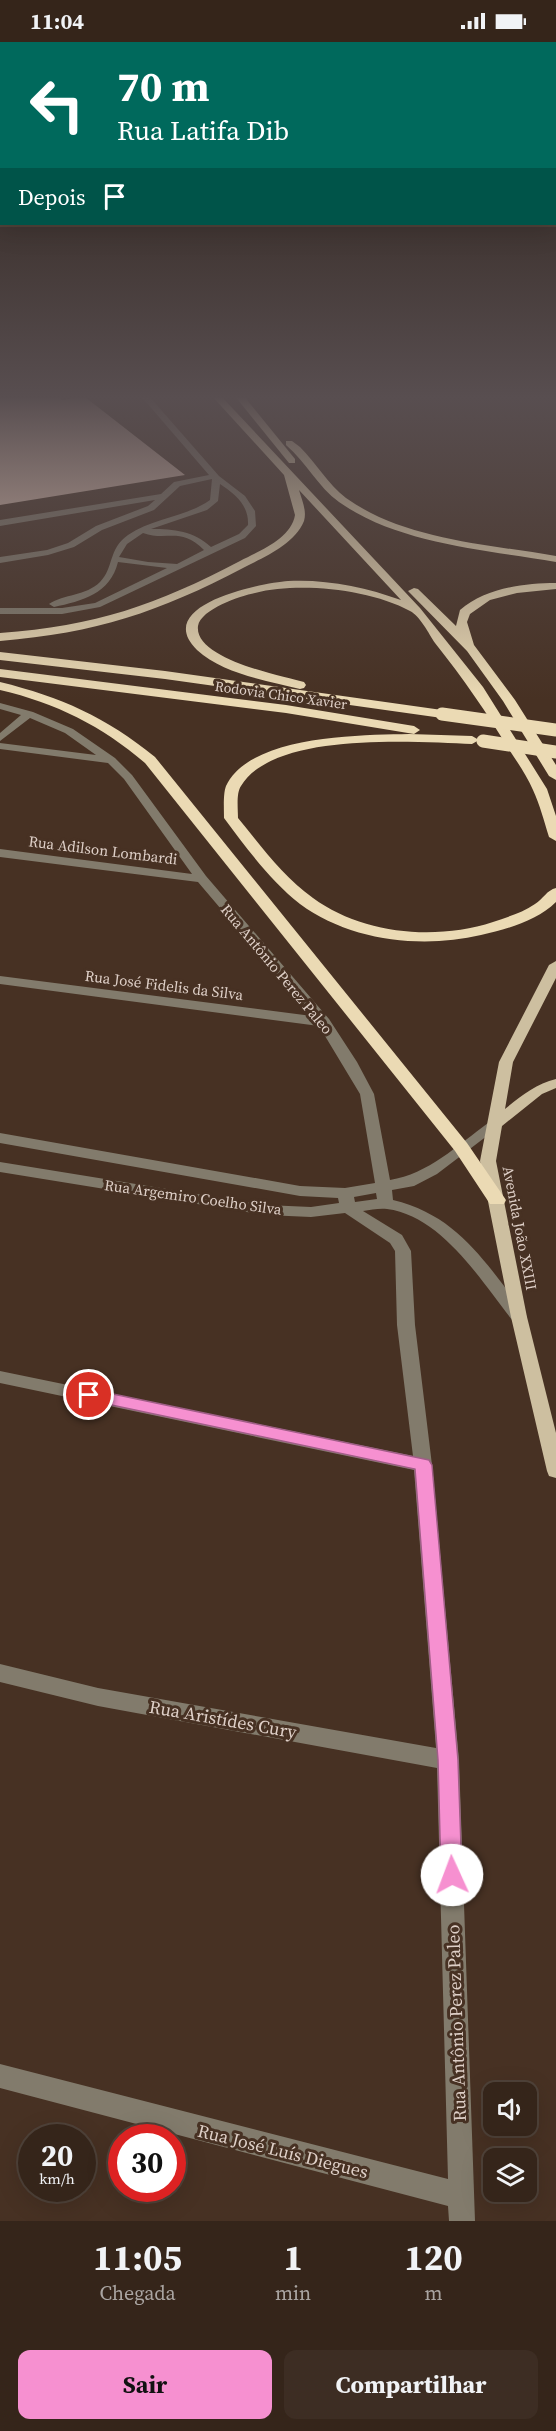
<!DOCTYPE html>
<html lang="pt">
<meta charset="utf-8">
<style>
:root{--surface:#35251a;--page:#3d2d23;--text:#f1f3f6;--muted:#aaa5a2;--line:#4f4239;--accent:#f690d0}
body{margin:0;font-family:"Source Serif 4",serif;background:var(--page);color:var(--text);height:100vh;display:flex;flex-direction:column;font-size:22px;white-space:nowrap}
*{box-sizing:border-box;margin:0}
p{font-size:20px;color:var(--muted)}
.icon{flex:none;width:33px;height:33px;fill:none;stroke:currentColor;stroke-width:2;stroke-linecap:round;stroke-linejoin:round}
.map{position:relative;height:2179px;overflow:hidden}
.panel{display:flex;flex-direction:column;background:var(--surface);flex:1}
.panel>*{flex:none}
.guide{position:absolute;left:0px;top:0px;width:556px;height:183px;box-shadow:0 6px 24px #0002,0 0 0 2px var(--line);background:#00695c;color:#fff;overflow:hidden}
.buttons{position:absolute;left:483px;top:2040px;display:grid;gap:12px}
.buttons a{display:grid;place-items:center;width:54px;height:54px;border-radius:12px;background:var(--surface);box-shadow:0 6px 24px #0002,0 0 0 2px var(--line);font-size:30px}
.speed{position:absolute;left:18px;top:2082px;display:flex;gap:12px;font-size:30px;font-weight:700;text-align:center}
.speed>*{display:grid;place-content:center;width:78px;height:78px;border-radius:50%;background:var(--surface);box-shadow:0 6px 24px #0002,0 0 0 2px var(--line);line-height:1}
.speed small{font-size:15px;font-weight:400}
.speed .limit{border:9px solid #d22;background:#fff;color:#111}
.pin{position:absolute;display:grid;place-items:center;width:51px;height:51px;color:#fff;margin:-26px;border:3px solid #fff;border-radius:50%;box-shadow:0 2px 6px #0007}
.me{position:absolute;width:66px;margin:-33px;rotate:358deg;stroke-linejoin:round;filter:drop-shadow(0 0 4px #0008)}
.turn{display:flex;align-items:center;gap:21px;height:126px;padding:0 18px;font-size:27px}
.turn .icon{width:78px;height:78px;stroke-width:2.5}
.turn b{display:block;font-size:42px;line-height:51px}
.then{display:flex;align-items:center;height:57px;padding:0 18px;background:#0003;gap:12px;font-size:22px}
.eta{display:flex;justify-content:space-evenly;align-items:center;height:102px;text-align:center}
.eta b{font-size:36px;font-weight:700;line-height:42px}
.action{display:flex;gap:12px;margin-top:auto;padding:12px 18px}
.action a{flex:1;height:69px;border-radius:12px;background:var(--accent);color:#111;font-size:24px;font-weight:700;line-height:69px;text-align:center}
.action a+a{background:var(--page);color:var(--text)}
.status{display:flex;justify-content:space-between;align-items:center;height:42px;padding:0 30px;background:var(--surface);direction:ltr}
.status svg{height:16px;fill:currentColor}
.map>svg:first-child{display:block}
.building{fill:#e8caba}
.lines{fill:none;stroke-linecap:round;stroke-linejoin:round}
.minor{fill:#827b6c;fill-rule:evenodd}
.major{fill:#cdbfa0;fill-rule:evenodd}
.highway{fill:#ebdab4;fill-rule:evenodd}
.highway-bridge{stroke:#ebdab4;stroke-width:13}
.route{fill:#f690d0;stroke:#a05e87;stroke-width:1.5}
.labels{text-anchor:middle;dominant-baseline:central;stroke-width:6;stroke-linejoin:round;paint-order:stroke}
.far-street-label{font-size:14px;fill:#decfc7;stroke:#473123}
.street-label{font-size:15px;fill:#decfc7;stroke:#473123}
.near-street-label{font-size:18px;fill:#decfc7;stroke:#473123}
</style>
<div class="status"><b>11:04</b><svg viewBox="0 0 49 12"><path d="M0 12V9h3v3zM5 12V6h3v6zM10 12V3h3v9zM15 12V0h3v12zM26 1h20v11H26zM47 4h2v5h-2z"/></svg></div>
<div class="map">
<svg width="556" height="2179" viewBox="0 0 556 2179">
<rect width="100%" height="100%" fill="#473123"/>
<path class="building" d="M0 353H56L62 358 85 355 185 433 0 463Z"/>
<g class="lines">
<g class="minor">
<path d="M140 353H148L219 434 245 454 255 469 256 484 245 496 100 565 62 572H0V566H62L95 561 167 526 118 520C110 552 82 559 54 565L49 562C64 552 86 554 100 540 114 526 108 507 128 493 153 476 186 475 210 458L212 437 180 444 154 468 102 488 74 505 48 513 0 521V515L47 508 68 501 96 484 148 464 155 458 0 484V478L161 452 174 440 209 433ZM220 442C235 452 249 463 248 483L239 492 211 505C194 489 174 487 151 487L207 468 218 459ZM143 491C167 500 180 484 204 508L177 522 148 520 119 515 127 502Z"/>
<path d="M0 661 33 670 73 687 115 716 132 733 206 834 329 977 357 1020 374 1052 390 1138C428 1132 458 1103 488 1081H498L500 1084 437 1132 414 1144 392 1148 393 1158C459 1174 485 1221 525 1271L527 1275 525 1279H513C481 1239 442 1174 387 1167 379 1166 371 1168 363 1169L402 1193 411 1209 415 1283 432 1423 459 1718 475 2179H449L448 2164 0 2046V2022L448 2137 437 1726 98 1664 0 1640V1622L98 1646 436 1706 414 1428 0 1341V1329L413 1414 397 1283 395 1209 390 1201 345 1171 311 1175 266 1173 0 1130V1120L266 1163 311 1165 339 1161 338 1156 300 1154 0 1101V1091L300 1144 345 1146 375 1141 360 1052 319 984 0 942V934L312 974 198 840 0 815V807L192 832 124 737 108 721 0 707V701L96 713 65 691 30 676 0 699V691L21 673 0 667ZM376 1151 377 1157 355 1160 354 1155Z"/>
</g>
<path class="major" d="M556 919V936L513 1020 505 1067C521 1054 536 1042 556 1037V1046L542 1052 502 1084 496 1119 527 1275 556 1391V1436L549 1434 547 1429 511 1275 480 1119 499 1020 549 923Z"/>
<g class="highway">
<path d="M211 353H220L420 566 483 645 547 747 556 774V799L549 795C544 779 540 763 533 748 527 734 518 721 510 709 487 671 463 636 435 601 429 592 420 574 410 569 369 547 299 540 255 551 240 554 201 567 198 584 194 617 282 634 304 640L306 643 304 646 300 647C268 639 223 632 197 608 151 563 261 541 288 539 326 537 365 545 401 558L299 448C302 458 307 469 304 479 294 503 264 515 243 526 159 570 96 591 0 599V591C96 584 156 563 240 519 259 509 291 497 295 473L284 433Z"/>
<path d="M234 353H243L295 417V421H289Z"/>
<path d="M286 399H292L300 405C316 421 328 442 346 456 405 498 487 502 556 514V520C487 508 398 502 339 460 318 445 306 420 286 403Z"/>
<path d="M556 541V547L517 551 490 558 470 572 467 580 474 603 515 658 556 723V738L549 734 503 659 467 609 408 549 414 546 418 547 456 584 460 568C485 546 524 541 556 541Z"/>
<path d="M0 610 165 629 442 668 448 672 442 676 165 637 0 618Z"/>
<path d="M0 627 286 663 414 684 420 688 414 692 286 671 0 635Z"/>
<path d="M0 640C61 655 106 675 155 715L467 1101 506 1158 504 1162H490L455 1109 145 721C102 684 56 661 0 648Z"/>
<path d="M409 692 472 694 479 698 472 702C415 700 274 689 241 744 236 751 238 767 238 776 261 804 283 835 313 856 362 892 435 899 493 880 507 875 522 871 535 862 543 857 547 848 556 846V860C537 879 507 887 481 893 422 907 350 899 300 862 271 839 246 806 224 776 224 767 223 752 226 744 250 693 361 693 409 692Z"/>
</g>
<g class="highway-bridge">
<path d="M442 672 556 688"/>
<path d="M483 699 556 710"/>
</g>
</g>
<linearGradient id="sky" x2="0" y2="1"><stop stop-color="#271b13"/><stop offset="0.54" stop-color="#584e50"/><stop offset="1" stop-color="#584e50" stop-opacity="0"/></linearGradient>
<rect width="556" height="658" fill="url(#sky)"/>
<path class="route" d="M89 1347 429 1418 432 1423 458 1718 462 1833 459 1839 452 1842 444 1839 441 1833 438 1718 415 1427 83 1357 81 1353 83 1349Z"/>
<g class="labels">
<g class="far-street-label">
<text transform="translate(281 653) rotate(8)">Rodovia Chico Xavier</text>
</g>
<g class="street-label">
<text transform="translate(103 808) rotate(7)">Rua Adilson Lombardi</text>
<text transform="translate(277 927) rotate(50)">Rua Antônio Perez Paleo</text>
<text transform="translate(164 943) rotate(7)">Rua José Fidelis da Silva</text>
<text transform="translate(193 1155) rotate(8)">Rua Argemiro Coelho Silva</text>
<text transform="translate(520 1186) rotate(79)">Avenida João XXIII</text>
</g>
<g class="near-street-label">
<text transform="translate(223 1677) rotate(10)">Rua Aristídes Cury</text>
<text transform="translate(456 1981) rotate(-92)">Rua Antônio Perez Paleo</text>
<text transform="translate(283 2109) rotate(14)">Rua José Luís Diegues</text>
</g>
</g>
</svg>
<div class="buttons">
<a><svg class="icon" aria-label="sound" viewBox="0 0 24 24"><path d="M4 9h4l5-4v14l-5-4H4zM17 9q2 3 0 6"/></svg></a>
<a><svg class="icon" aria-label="layers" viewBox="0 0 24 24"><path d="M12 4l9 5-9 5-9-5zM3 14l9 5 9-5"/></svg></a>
</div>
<div class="speed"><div>20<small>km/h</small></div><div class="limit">30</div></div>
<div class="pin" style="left:89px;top:1353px;background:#d93025"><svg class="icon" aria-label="arrive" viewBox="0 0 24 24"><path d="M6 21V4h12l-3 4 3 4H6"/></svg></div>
<svg class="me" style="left:452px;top:1833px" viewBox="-20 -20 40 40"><circle r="19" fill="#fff"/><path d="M0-13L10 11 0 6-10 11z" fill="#f690d0"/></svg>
<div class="guide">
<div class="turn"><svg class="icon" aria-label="left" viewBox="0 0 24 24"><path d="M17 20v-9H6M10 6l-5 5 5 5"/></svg><div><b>70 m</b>Rua Latifa Dib</div></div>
<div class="then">Depois<svg class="icon" aria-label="arrive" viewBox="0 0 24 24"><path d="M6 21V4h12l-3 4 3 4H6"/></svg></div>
</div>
</div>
<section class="panel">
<div class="eta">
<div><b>11:05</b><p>Chegada</p></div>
<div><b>1</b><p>min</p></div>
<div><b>120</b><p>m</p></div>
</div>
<div class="action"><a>Sair</a><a>Compartilhar</a></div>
</section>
